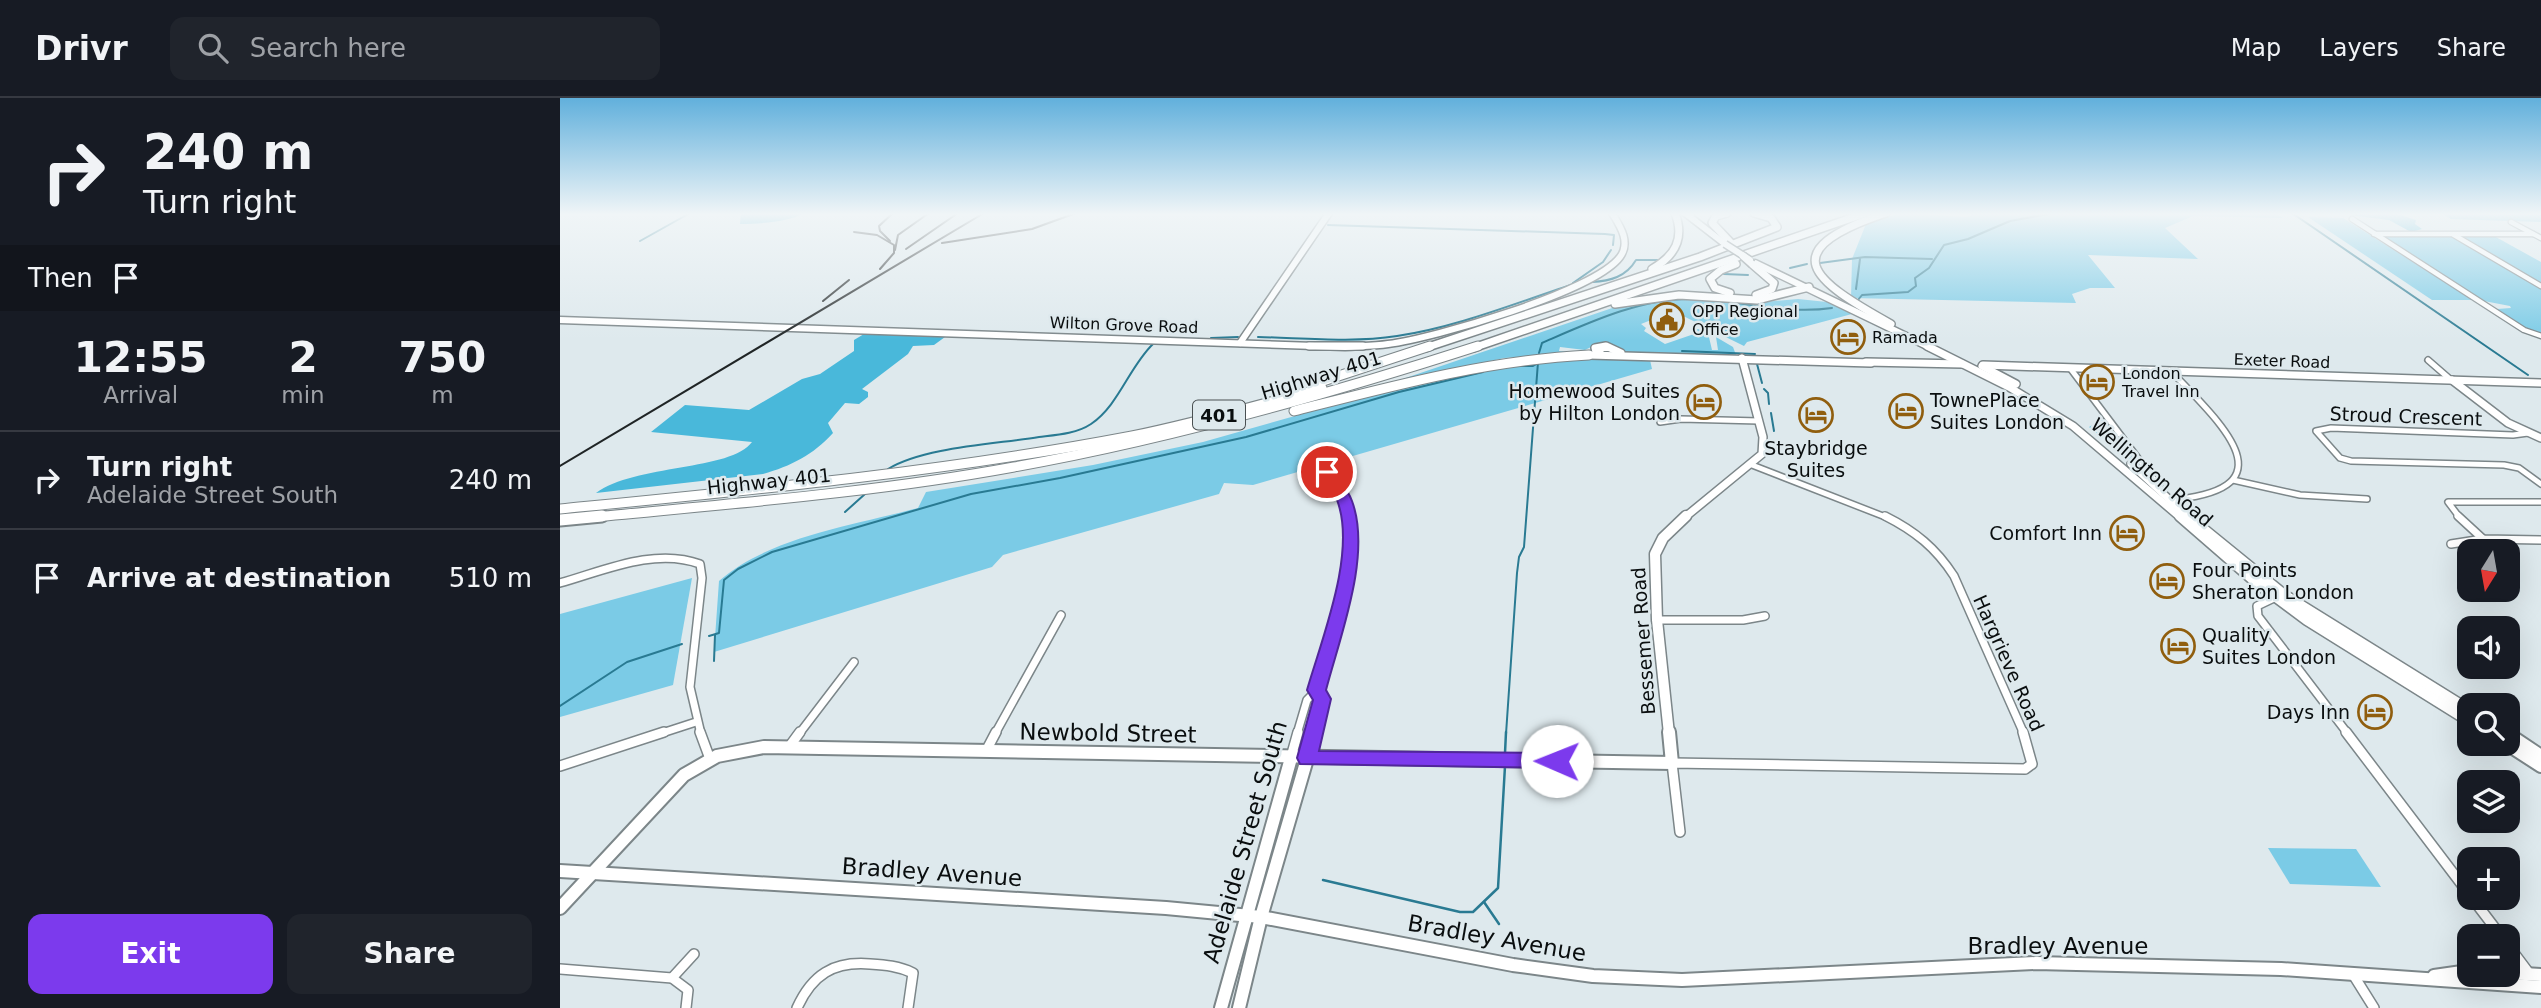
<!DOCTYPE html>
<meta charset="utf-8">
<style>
:root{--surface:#171b24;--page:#20242c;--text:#f1f3f6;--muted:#9ea1a6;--line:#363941;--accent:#7c3aed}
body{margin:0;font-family:"DejaVu Sans",sans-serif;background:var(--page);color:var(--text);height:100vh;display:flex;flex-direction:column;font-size:26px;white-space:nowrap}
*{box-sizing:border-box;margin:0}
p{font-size:23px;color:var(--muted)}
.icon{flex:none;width:38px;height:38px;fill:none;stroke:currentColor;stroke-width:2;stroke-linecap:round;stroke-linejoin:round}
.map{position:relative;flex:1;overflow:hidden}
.sheet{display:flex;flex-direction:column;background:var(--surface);width:560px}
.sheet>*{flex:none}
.banner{background:#171b24;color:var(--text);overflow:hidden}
.needle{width:46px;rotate:191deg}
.controls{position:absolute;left:1897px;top:441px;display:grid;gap:14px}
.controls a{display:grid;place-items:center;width:63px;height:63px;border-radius:14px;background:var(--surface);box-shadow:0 7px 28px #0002;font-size:35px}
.pin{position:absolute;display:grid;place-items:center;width:60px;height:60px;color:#fff;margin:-30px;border:4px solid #fff;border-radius:50%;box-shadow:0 2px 7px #0007}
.me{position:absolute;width:77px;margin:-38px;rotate:271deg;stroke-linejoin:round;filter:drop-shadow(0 0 5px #0008)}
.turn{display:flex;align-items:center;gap:24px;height:147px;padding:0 28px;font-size:32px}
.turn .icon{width:91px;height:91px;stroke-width:2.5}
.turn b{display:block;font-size:49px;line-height:60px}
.then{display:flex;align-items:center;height:66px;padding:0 28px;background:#0003;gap:14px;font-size:26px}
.eta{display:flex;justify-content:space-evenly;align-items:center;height:119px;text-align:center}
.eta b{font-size:42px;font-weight:700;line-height:49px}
.cta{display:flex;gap:14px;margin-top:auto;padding:14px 28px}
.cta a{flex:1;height:80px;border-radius:14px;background:var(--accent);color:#fff;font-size:28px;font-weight:700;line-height:80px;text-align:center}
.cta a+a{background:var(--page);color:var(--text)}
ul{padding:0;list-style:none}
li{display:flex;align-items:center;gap:21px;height:98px;padding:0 28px;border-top:2px solid var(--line)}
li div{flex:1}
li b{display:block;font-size:26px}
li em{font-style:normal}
header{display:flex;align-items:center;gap:42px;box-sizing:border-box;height:98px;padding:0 35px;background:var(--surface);border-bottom:2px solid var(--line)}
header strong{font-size:33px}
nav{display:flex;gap:38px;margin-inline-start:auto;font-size:24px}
.search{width:490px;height:63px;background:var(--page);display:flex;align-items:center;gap:18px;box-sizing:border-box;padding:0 24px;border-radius:14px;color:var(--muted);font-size:26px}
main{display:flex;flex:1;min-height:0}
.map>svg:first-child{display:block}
.green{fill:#7bcbe6}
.forest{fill:#49b8da}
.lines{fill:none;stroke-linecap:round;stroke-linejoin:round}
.stream-far1{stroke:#297a92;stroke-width:2}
.stream{stroke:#297a92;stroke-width:2.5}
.street-far3-casing{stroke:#7c8689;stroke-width:7}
.street-far2-casing{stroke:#7c8689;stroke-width:8}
.street-far1-casing{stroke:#7c8689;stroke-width:10}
.street-casing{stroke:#7c8689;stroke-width:12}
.secondary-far3-casing{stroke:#7c8689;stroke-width:9}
.secondary-far2-casing{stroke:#7c8689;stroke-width:10}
.secondary-far1-casing{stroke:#7c8689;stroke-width:13}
.secondary-casing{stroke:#7c8689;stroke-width:16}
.highway-far2-casing{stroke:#7c8689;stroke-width:10}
.highway-far1-casing{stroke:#7c8689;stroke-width:11}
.highway-casing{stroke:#7c8689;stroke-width:15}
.street-far3{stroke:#fff;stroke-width:4.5}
.street-far2{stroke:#fff;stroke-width:5}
.street-far1{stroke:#fff;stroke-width:7}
.street{stroke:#fff;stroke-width:9}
.secondary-far3{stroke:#fff;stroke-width:6}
.secondary-far2{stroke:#fff;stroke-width:7}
.secondary-far1{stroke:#fff;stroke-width:10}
.secondary{stroke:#fff;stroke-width:12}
.highway-far2{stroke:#fff;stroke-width:7}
.highway-far1{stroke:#fff;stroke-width:9}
.highway{stroke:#fff;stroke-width:11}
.rail{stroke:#202526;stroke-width:2}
.secondary-bridge-casing{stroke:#7c8689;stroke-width:9;stroke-linecap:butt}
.highway-bridge-casing{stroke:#7c8689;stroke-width:10;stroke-linecap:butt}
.secondary-bridge{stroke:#fff;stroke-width:6}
.highway-bridge{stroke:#fff;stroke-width:7}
.route{fill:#7c3aed;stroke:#51269a;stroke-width:2}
.labels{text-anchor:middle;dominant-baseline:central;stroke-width:5;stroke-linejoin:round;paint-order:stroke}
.far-poi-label{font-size:16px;fill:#0a0e0f;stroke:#dee9ed;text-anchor:start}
.far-street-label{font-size:16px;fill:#0a0e0f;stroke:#dee9ed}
.shield{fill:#dee9ed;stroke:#4a5052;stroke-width:2}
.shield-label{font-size:18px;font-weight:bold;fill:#0a0e0f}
.street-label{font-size:19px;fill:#0a0e0f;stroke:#dee9ed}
.poi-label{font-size:19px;fill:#0a0e0f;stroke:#dee9ed;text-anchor:end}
.near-street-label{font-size:23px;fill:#0a0e0f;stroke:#dee9ed}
</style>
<header>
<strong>Drivr</strong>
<div class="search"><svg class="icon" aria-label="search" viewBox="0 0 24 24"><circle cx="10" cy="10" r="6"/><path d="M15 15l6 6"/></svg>Search here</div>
<nav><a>Map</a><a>Layers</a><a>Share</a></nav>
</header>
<main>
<section class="sheet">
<div class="banner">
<div class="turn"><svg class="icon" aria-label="right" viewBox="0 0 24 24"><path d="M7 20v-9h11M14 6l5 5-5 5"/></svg><div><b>240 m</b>Turn right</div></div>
<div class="then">Then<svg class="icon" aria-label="arrive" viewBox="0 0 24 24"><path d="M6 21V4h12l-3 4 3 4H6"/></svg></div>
</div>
<div class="eta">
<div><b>12:55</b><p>Arrival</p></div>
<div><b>2</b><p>min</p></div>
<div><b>750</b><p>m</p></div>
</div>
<ul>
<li><svg class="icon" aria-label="right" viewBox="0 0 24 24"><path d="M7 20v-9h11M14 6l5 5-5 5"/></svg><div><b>Turn right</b><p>Adelaide Street South</p></div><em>240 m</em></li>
<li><svg class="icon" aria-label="arrive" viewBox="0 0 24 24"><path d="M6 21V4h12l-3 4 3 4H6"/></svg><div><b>Arrive at destination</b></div><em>510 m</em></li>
</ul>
<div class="cta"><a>Exit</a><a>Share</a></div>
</section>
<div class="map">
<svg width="1981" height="910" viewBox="0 0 1981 910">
<rect width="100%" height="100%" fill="#dee9ed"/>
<g class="green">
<path d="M1341 115 1406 119 1411 118V115H1714L1723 120 1633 118 1605 130 1638 161 1528 157 1555 190H1530L1512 196 1516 205 1291 200 1292 161 1306 126Z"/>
<path d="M1748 119 1783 120 1913 202H1872Z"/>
<path d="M1822 137 1894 139 1981 190V236L1966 231 1937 211 1951 210 1950 208 1924 203 1823 140Z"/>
<path d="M1902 138H1934L1981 164V186Z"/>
<path d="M1134 199 1192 205 1238 201 1267 204 1292 216 1187 244 1184 248 1109 211 1093 216 1096 220 1081 226 1086 230 1084 233 1105 246 1134 236 1131 233 1138 231 1148 235 1152 252H1158L1156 239 1173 249 1176 257 1062 254 1033 248 1025 252 1000 249 999 253 1021 255 944 260 822 288 1064 206Z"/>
<path d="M1033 259 1090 262 1092 271 693 387 664 385 659 396 443 457 432 469 154 554 159 483C209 439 295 427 358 410L366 394 533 367 643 344 813 296 935 268Z"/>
<path d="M1541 322 1547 324 1583 372 1529 329Z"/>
<path d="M132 480 113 587 0 619V516Z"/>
<path d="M1708 750 1796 751 1821 789 1730 786Z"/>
</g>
<g class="forest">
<path d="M181 115H244C229 124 198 126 180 126Z"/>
<path d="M1810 115H1834L1856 122 1855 126 1862 131 1851 134 1829 122 1789 117Z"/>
<path d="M1881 115H1981V124L1891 121Z"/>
<path d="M304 236 385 239 374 247 353 248 348 256 302 291 308 294V299L299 306 285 305 268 325 273 335C253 357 231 368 203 376L36 395C75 366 171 373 192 344L91 334 125 307 189 312 242 281 260 276 294 253V242Z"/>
</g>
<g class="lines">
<g class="stream-far1">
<path d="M1732 115 1968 277"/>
<path d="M768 127 1045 136 1054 137 1053 147"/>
<path d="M80 143 130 115"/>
<path d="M1260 165 1305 159 1372 161"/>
<path d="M1230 170 1247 166"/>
<path d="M1164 176 1188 177"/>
<path d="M1032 184C1050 183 1066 179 1076 162H1099"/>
<path d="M1013 185 1043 164 1051 152"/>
<path d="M1296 191 1300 161"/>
<path d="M1298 202 1302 197 1348 194 1356 188 1355 180 1369 170 1384 147 1408 141 1450 123 1494 115"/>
<path d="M698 239C744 240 792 245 837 238 898 229 958 204 1017 185"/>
<path d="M651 240 678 239"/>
<path d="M1122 253 1195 256"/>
<path d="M979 255 982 245C1028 225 1081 200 1132 201 1180 202 1224 217 1272 210"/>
<path d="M1197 266 1202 285"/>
<path d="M960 268H973L978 265"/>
<path d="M1204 291 1208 295 1209 306"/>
<path d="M1211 315 1214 333"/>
<path d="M328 371C364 349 437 346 479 339 496 337 516 336 531 326 559 307 569 269 593 246"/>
<path d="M285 414 305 396"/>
<path d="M149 538 159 535 164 482 178 471 212 454 411 396 500 380 686 339 839 294 923 274"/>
<path d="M154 563 155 537"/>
<path d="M0 608 67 564 122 546"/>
<path d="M946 636 957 475 959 459 964 449 978 264"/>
</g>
<g class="stream">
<path d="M945 655 946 634"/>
<path d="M763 782 900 814H913L938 790 945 668"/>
<path d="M924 804 939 826"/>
</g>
<g class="street-far3-casing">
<g id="street-far3">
<path d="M1792 121 1964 232 1981 238"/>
<path d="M1951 124 1981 140"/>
<path d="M1814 136H1973"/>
<path d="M1894 137 1981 188"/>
</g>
</g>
<g class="street-far2-casing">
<g id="street-far2">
<path d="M1868 262 1891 282"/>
<path d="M1510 270 1602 392"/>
<path d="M1100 324 1121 321 1199 323"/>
<path d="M1968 335 1953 337 1771 330 1756 333 1780 360 1791 363 1944 367 1959 370 1981 386"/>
<path d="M1192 367 1328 420"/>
<path d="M767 375 781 394 789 420"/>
<path d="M1673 382 1740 397 1807 401"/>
<path d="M1608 402C1737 392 1658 323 1611 273"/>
<path d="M1900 420 1888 404H1981"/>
</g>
</g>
<g class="street-far1-casing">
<g id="street-far1">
<path d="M1325 418C1355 433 1376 450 1394 478L1464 636"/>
<path d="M1898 418 1923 441 1981 442"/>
<path d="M1891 446 1923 441"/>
<path d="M0 485C43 473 95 449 140 466L142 480 130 589 141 636"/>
<path d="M1718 498 1697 508 1698 518 1788 636"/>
<path d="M1097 522H1183L1205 518"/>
<path d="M99 636 136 624"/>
<path d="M239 636 294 564"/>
<path d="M435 636 501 517"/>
<path d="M737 636 747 602 757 592C773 535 795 478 788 418"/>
<path d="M753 636 762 602 757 592"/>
</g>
</g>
<g class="street-casing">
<g id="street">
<path d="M140 634 150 661"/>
<path d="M1786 634 1909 796"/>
<path d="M229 649 240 634"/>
<path d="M426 653 436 634"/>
<path d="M731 659 738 634"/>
<path d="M747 659 754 634"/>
<path d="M0 668 104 634"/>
<path d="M1120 734 1112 665 1465 671 1472 666 1463 634"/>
<path d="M1912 800 1941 838"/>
<path d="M1948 847 1969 875"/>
<path d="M0 871 112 880 128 892 126 910"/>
<path d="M1794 878 1814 910"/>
<path d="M112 880 134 856"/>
<path d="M237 910C252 877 273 863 310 866 325 867 339 868 353 875L348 910"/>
</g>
</g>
<g class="secondary-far3-casing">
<g id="secondary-far3">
<path d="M1125 115 1165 146"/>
<path d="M1195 165 1371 250"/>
<path d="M0 222 785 249C799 248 814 248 828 246 874 240 1034 194 1060 159 1071 144 1060 128 1052 115"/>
<path d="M680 245 769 115"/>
<path d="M1038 250H1049"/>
</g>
</g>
<g class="secondary-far2-casing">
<g id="secondary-far2">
<path d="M749 248H803"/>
<path d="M1367 248 1449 289 1513 328 1621 420"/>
<path d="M1041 256 1036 254 1035 250 1046 248 1061 255"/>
<path d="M1029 257 1311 265"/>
<path d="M1306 264 1402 266"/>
<path d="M1423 267 1981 285"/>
<path d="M1422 268 1456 286"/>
<path d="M1892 282 1948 325 1981 340"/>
<path d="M1571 366 1629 420"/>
<path d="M1124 420 1202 356 1203 339 1182 260"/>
</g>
</g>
<g class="secondary-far1-casing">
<g id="secondary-far1">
<path d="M1620 418 1696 484 1747 522 1909 623"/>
<path d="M1627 418 1724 497 1909 612"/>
<path d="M1109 636 1097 522 1095 456 1103 440 1126 418"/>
</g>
</g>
<g class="secondary-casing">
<g id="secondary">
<path d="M1948 636 1981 658"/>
<path d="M1947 646 1981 668"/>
<path d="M0 773 606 810 701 819 953 867 1033 878 1122 882 1476 865 1721 871 1981 889"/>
<path d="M0 810 124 677 157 658 204 649 1112 665 1109 634"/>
<path d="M1948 875 1981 877"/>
<path d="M1874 878 1909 873"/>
<path d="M661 910 731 660"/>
<path d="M679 910 701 819 747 661"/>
</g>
</g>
<g class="highway-far2-casing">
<g id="highway-far2">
<path d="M1126 115H1131"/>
<path d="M1167 115 1156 118 1152 125 1170 144"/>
<path d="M1326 115C1212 153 1252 182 1331 226"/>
<path d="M1192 166 1214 185 1212 191 1196 197"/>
<path d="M1092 171C1115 158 1125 141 1115 115"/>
<path d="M1170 195 1155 190 1150 181 1161 172 1176 166"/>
<path d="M1055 206 1119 197 1197 202 1249 189"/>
<path d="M865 250 1140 159 1217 129 1211 120 1194 115"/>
<path d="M913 250 1306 115"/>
</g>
</g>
<g class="highway-far1-casing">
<g id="highway-far1">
<path d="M754 286 870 248"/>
<path d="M734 313C832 288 928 262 1029 257"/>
<path d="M0 411C192 392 383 374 572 338 636 325 699 307 762 290"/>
<path d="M24 420C167 406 312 395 454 369 611 341 766 297 918 248"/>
</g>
</g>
<g class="highway-casing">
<path id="highway" d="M0 422 42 418"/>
</g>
<use href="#street-far3" class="street-far3"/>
<use href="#street-far2" class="street-far2"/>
<use href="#street-far1" class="street-far1"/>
<use href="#street" class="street"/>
<use href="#secondary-far3" class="secondary-far3"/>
<use href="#secondary-far2" class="secondary-far2"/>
<use href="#secondary-far1" class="secondary-far1"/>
<use href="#secondary" class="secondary"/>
<use href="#highway-far2" class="highway-far2"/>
<use href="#highway-far1" class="highway-far1"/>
<use href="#highway" class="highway"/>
<g class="rail">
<path d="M294 134 317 137 334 147V155L320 171"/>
<path d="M330 143 320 133 319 128 333 115"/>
<path d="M382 145 472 131 516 115"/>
<path d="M346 151 398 115"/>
<path d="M335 152 338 137 369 115"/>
<path d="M263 203 289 182"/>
<path d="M0 368 424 115"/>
</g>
<g class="secondary-bridge-casing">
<path id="secondary-bridge" d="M1165 146 1190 162"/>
</g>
<g class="highway-bridge-casing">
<path id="highway-bridge" d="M1183 158 1192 166"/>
</g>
<use href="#secondary-bridge" class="secondary-bridge"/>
<use href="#highway-bridge" class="highway-bridge"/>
</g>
<linearGradient id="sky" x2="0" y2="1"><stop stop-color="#61b0dc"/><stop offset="0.48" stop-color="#f0f5f7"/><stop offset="1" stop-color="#f0f5f7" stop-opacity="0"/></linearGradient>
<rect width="1981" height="242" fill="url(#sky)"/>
<path class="route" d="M767 370 772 371C779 381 788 392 792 403 812 457 780 538 766 592L771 601 759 653 997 655 1004 658 1007 663 1004 668 997 670 740 666 737 660 753 602 747 592C762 540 797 454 777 402 773 393 765 383 760 374Z"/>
<defs>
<g id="civic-ring" transform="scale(1.75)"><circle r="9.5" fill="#dee9ed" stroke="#905e0e" stroke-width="1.5"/><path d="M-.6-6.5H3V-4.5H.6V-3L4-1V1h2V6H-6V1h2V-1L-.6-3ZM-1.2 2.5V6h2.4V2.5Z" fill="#905e0e"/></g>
<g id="hotel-ring" transform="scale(1.75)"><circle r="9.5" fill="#dee9ed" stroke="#905e0e" stroke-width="1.5"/><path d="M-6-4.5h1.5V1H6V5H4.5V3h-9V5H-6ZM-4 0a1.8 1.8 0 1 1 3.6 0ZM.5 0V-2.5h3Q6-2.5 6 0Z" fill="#905e0e"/></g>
</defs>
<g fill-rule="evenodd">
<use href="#civic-ring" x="1107" y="222"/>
<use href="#hotel-ring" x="1288" y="239"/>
<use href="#hotel-ring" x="1537" y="284"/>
<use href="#hotel-ring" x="1144" y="304"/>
<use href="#hotel-ring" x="1346" y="313"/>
<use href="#hotel-ring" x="1256" y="317"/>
<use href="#hotel-ring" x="1567" y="435"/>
<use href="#hotel-ring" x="1607" y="483"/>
<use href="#hotel-ring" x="1618" y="548"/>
<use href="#hotel-ring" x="1815" y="614"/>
</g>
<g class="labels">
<g class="far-poi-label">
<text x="1132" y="213">OPP Regional<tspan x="1132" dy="18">Office</tspan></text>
<text x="1312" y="239">Ramada</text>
<text x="1562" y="275">London<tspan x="1562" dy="18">Travel Inn</tspan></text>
</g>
<g class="far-street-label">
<text transform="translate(564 227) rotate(2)">Wilton Grove Road</text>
<text transform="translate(1722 263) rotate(2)">Exeter Road</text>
</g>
<rect class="shield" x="633" y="302.5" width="52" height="29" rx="5"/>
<g class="shield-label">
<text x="659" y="317">401</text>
</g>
<g class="street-label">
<text transform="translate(761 277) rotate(-17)">Highway 401</text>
<text transform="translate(1846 318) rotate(2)">Stroud Crescent</text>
<text transform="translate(1592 374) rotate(41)">Wellington Road</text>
<text transform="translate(209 383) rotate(-6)">Highway 401</text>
<text transform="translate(1083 543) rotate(-94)">Bessemer Road</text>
<text transform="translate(1449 565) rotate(66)">Hargrieve Road</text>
</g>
<g class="poi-label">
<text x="1120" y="293">Homewood Suites<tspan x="1120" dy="22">by Hilton London</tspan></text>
<text x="1370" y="302" text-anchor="start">TownePlace<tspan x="1370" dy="22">Suites London</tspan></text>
<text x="1256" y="350" text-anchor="middle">Staybridge<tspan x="1256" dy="22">Suites</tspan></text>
<text x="1542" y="435">Comfort Inn</text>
<text x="1632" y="472" text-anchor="start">Four Points<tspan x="1632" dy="22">Sheraton London</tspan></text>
<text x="1642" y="537" text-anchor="start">Quality<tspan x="1642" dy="22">Suites London</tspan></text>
<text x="1790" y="614">Days Inn</text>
</g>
<g class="near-street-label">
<text transform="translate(548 635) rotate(1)">Newbold Street</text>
<text transform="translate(685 744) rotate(-74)">Adelaide Street South</text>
<text transform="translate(372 774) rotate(4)">Bradley Avenue</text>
<text transform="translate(937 840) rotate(10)">Bradley Avenue</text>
<text x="1498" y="848">Bradley Avenue</text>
</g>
</g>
</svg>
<div class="controls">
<a><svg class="needle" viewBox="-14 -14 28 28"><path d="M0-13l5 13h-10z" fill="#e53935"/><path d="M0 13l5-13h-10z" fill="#9ea1a6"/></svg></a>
<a><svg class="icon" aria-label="sound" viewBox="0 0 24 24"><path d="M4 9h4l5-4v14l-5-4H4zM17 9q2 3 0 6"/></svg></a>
<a><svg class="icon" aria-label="search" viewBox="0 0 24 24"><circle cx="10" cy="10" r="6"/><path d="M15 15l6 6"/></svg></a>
<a><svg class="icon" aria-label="layers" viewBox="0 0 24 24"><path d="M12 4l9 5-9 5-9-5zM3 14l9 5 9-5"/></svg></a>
<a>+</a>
<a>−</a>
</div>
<div class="pin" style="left:767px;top:374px;background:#d93025"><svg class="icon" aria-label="arrive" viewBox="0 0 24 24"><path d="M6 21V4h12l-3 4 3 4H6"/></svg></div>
<svg class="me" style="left:997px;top:663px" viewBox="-20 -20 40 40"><circle r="19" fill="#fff"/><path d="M0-13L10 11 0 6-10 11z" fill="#7c3aed"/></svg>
</div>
</main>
